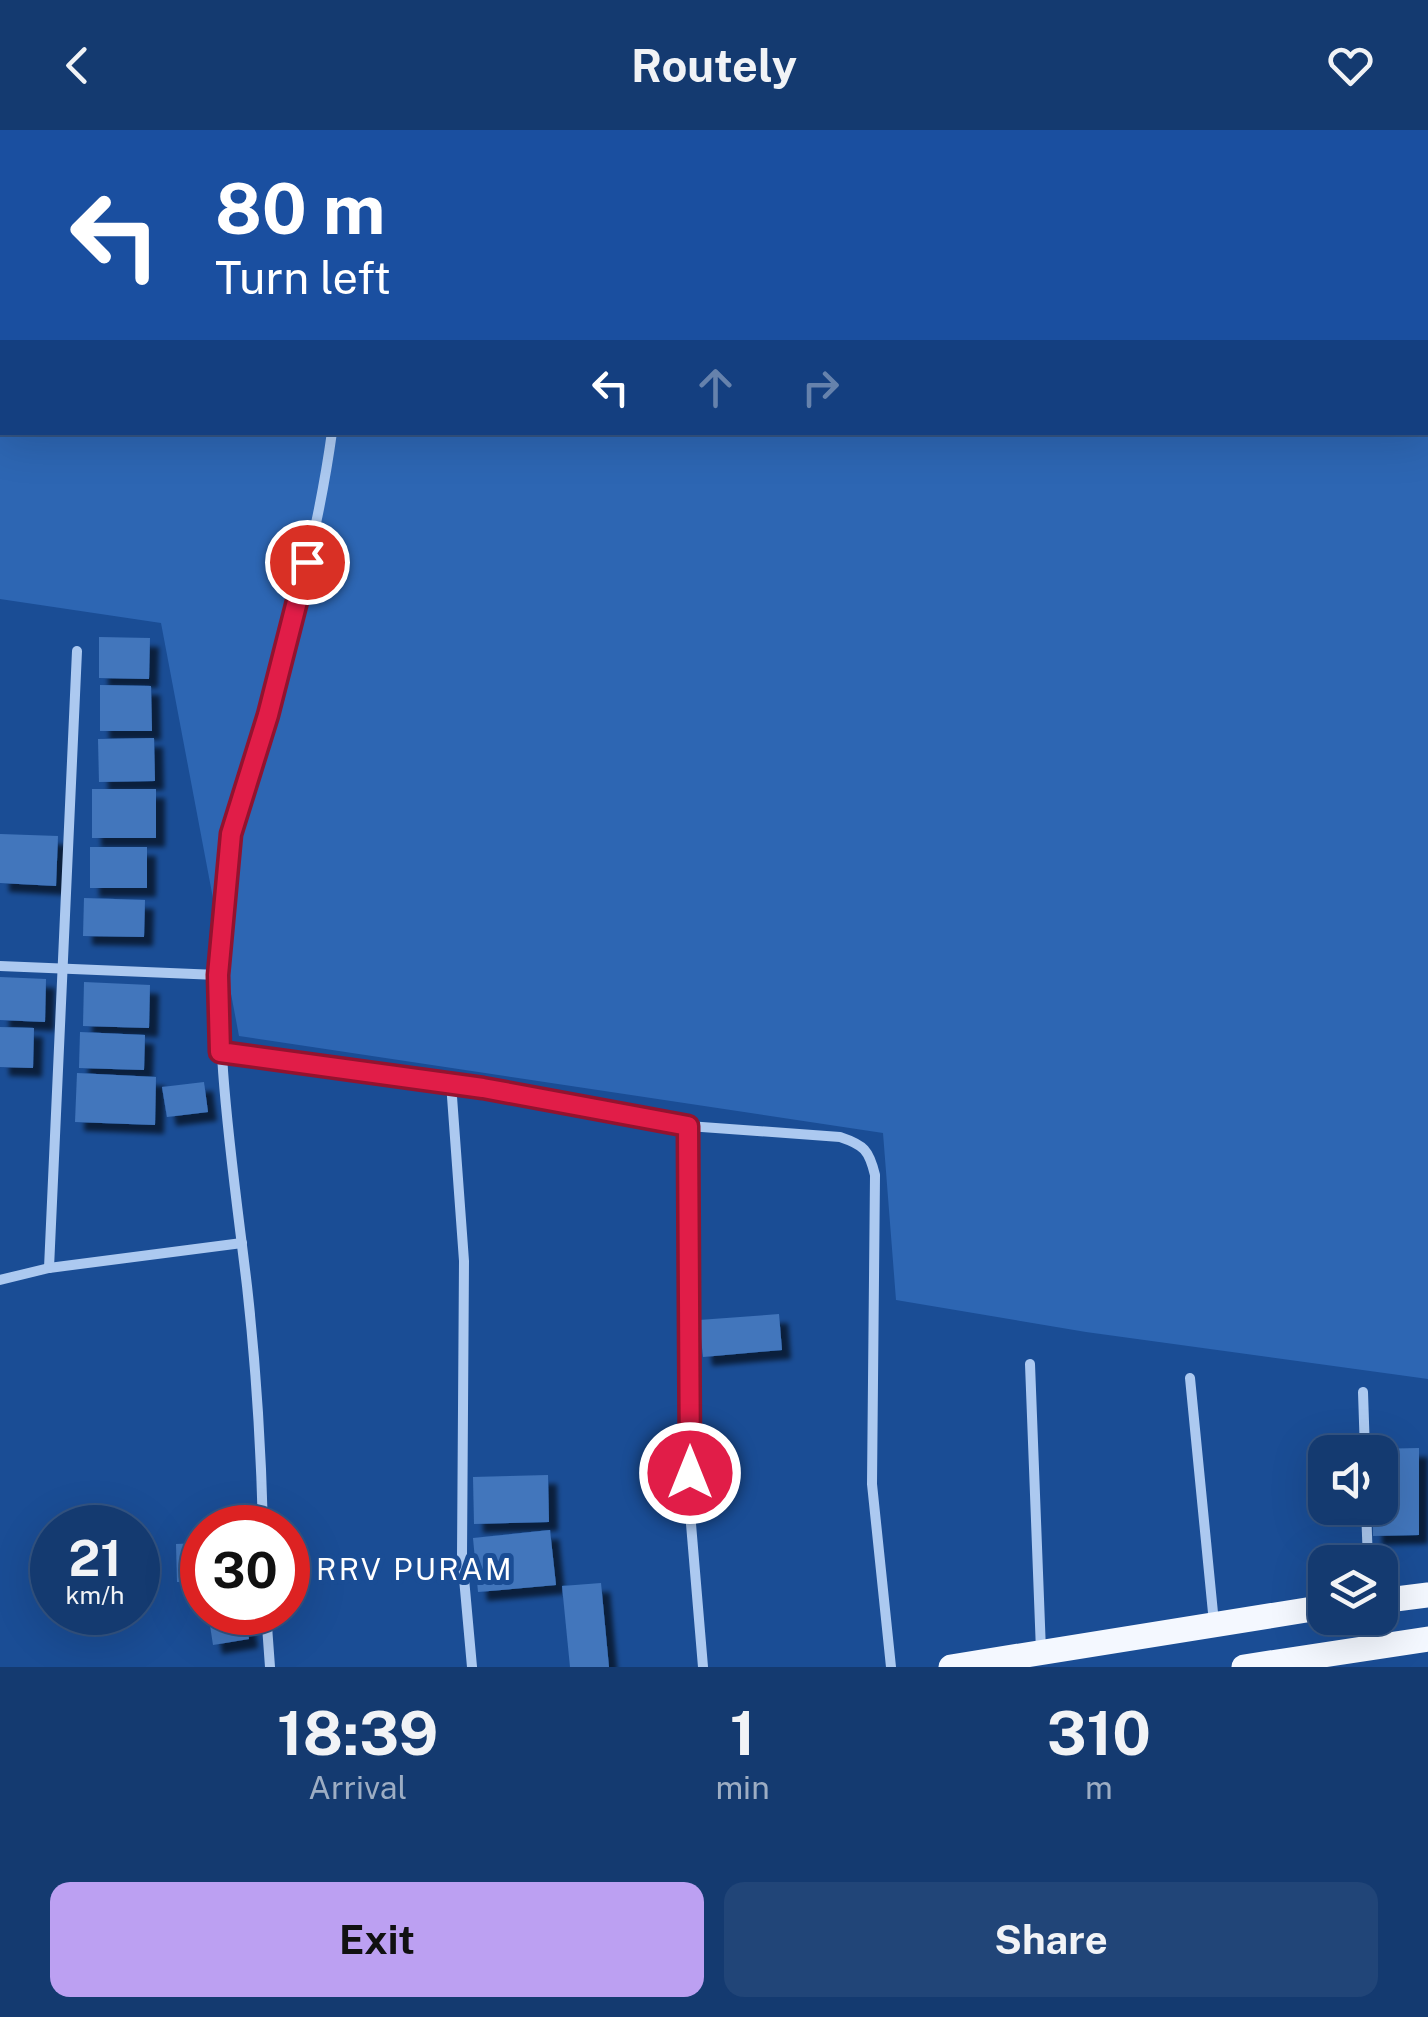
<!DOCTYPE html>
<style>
:root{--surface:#143a70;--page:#214578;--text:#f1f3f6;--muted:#9dadc3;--line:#335483;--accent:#bca0f2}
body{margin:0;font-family:"Public Sans",sans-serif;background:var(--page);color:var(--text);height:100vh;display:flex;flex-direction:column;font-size:38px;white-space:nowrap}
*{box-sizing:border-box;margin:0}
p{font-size:32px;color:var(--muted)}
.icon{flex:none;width:55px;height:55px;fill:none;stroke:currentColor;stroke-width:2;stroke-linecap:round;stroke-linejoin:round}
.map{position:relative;height:1537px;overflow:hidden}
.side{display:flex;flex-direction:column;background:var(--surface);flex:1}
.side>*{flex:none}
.top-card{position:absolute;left:0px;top:0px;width:1430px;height:305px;box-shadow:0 10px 40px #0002,0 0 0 2px var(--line);background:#1a4fa0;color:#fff;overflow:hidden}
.fabs{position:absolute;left:1308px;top:1305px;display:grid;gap:20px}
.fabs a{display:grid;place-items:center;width:90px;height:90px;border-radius:20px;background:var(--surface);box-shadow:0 10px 40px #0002,0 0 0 2px var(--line);font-size:50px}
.speed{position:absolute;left:30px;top:1375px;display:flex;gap:20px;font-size:50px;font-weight:700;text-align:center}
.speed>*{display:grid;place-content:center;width:130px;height:130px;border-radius:50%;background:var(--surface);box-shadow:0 10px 40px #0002,0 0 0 2px var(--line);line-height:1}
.speed small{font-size:25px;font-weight:400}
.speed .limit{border:15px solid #d22;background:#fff;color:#111}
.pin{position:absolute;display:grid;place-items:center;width:85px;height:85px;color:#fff;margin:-42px;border:5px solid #fff;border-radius:50%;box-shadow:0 2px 10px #0007}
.me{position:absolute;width:110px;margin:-55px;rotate:0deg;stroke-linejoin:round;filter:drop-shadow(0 0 8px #0008)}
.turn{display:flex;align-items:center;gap:35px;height:210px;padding:0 50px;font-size:45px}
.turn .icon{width:130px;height:130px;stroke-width:2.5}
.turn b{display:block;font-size:70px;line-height:85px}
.lanes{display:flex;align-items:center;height:95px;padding:0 50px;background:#0003;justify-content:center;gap:50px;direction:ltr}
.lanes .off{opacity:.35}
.eta{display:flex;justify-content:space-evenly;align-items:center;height:170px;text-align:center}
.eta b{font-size:60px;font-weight:700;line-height:70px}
.cta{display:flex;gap:20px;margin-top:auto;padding:20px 50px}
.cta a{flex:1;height:115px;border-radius:20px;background:var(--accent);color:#111;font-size:40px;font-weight:700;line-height:115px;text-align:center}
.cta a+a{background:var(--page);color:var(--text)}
header{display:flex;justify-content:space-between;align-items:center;height:130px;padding:0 50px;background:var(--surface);font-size:45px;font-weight:700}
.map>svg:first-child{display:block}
.green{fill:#2d66b3}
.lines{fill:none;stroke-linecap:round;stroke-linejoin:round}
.river{stroke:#395e93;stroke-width:52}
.building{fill:#4276bc;filter:url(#shadow)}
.street{stroke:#acc9f0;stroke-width:10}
.primary{stroke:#f4f8ff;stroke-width:25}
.route-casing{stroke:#92132f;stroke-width:25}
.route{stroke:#e11d48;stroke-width:18}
.labels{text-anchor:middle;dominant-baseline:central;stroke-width:10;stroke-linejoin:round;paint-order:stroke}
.neighbourhood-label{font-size:30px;letter-spacing:2.5px;fill:#fff;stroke:#1a4d95}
</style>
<header><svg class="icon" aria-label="back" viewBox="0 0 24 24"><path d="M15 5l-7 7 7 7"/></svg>Routely<svg class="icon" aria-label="heart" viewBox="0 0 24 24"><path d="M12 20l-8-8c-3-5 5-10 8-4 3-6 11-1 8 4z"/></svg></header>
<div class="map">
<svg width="1428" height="1537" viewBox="0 0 1428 1537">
<defs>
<filter id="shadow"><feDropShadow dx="9" dy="9" stdDeviation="2.5" flood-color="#0009"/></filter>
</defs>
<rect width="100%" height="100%" fill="#1a4d95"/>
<path class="green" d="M0 0H526L531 2H2V302H1428V238V1249L1086 1202 896 1170 883 1003 239 906 161 493 0 469Z"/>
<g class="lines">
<path class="river" d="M661 0 665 2"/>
</g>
<g class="building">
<path d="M99 507 150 508 149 549 99 548Z"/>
<path d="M100 555 151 556 152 601H100Z"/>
<path d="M154 608 155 651 99 652 98 609Z"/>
<rect x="92" y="659" width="64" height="49"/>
<path d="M0 704 58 706 56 756 0 753Z"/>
<rect x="90" y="717" width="57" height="41"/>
<path d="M84 768 145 770 144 807 83 806Z"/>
<path d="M0 847 46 849 45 892 0 890Z"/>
<path d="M84 852 150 855 149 898 83 896Z"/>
<path d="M0 897 34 898 33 938 0 937Z"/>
<path d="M80 902 145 905 144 940 79 938Z"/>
<path d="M77 943 156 947 155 995 75 992Z"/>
<path d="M204 952 208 982 167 987 162 957Z"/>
<path d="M779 1184 782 1220 703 1227 699 1190Z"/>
<path d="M1419 1318V1405L1373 1406V1378H1380V1322H1373V1319Z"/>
<path d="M548 1345 549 1392 474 1394 473 1347Z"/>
<path d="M550 1400 556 1455 478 1462 473 1408Z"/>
<path d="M202 1413V1451L177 1452 176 1414Z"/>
<path d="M601 1453 609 1537H570L562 1456Z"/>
<path d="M208 1482H245L249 1509 213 1515Z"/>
</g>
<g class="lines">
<g class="street">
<path d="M359 2V0"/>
<path d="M0 836 218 845"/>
<path d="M221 921 451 953 688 996 840 1007C864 1015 869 1020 875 1045L872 1354 891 1537"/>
<path d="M451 953 464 1131 462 1426 472 1537"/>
<path d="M688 996 690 1382 703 1537"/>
<path d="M49 1138 77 521"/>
<path d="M0 1150 49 1138 242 1113"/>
<path d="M1030 1234 1041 1521"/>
<path d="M1190 1248 1214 1493"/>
<path d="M1363 1262 1365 1322"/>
<path d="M1366 1378 1368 1432"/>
<path d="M263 1398C261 1317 256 1236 247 1156 232 1031 212 907 223 780 225 755 226 729 231 705 239 664 257 623 269 582 294 490 319 397 332 302"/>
<path d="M266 1482 270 1537"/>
</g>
<g class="primary">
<path d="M1380 1471 1428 1465"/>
<path d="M951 1537 1325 1477"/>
<path d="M1244 1537 1428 1509"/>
</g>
</g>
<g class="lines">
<g class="route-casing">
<path id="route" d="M307 432 268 585 231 704 218 845 220 922 483 958 688 996 690 1343"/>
</g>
<use href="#route" class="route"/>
</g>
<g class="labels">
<g class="neighbourhood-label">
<text x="415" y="1439">RRV PURAM</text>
</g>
</g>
</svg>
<div class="fabs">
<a><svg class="icon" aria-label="sound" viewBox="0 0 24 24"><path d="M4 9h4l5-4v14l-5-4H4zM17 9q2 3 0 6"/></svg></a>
<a><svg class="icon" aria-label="layers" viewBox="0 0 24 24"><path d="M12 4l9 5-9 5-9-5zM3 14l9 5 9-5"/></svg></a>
</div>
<div class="speed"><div>21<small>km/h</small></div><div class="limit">30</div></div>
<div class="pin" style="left:307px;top:432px;background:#d93025"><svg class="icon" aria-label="arrive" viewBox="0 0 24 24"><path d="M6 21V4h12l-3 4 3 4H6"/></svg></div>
<svg class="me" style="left:690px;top:1343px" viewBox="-20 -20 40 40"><circle r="17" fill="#e11d48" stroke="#fff" stroke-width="3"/><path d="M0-11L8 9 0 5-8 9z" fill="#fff"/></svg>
<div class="top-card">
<div class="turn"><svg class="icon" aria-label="left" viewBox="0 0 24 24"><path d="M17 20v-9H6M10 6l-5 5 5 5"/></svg><div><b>80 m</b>Turn left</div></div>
<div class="lanes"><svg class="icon" aria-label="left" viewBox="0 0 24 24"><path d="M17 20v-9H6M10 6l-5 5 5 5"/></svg><svg class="icon off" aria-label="ahead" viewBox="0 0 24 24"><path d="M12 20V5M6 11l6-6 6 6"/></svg><svg class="icon off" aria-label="right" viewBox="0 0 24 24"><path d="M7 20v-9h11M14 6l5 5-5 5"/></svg></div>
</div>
</div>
<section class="side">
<div class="eta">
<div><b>18:39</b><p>Arrival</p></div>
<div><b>1</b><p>min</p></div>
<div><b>310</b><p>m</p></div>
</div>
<div class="cta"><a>Exit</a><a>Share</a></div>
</section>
